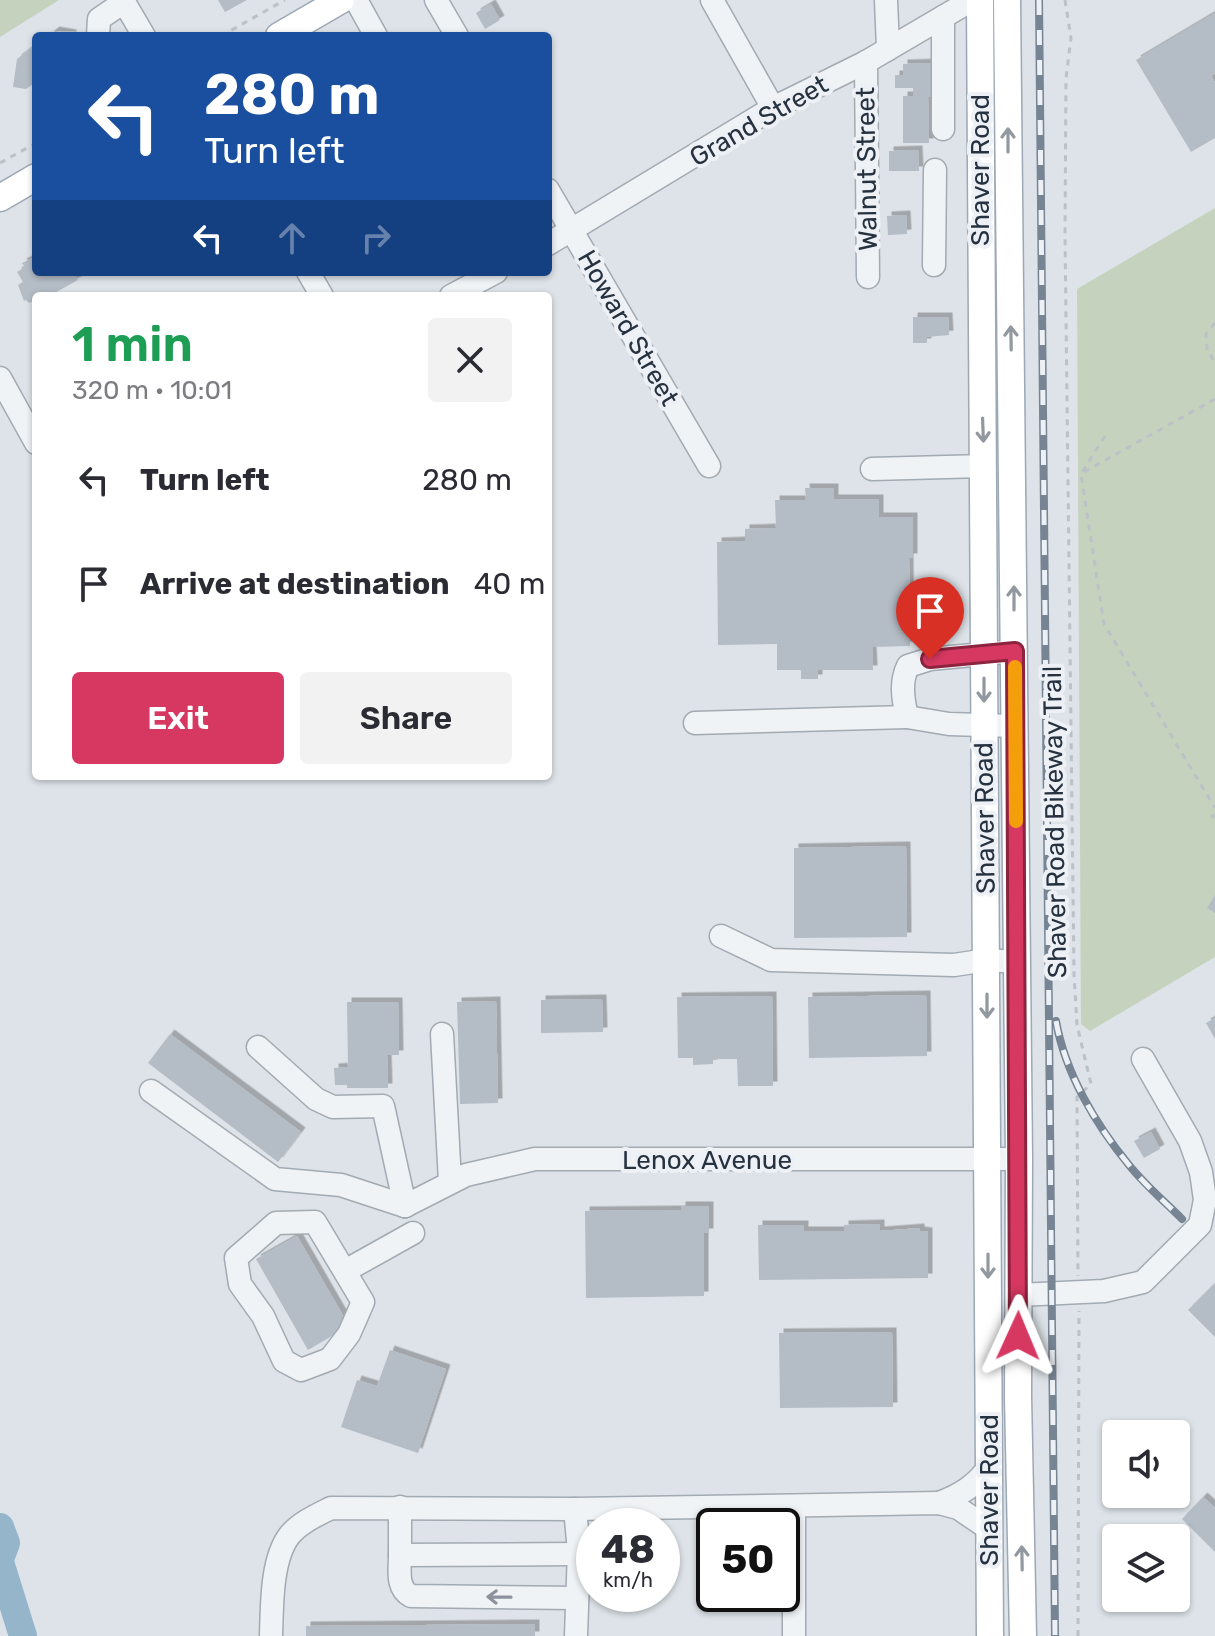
<!DOCTYPE html>
<meta charset="utf-8">
<style>
:root{--surface:#fff;--page:#f2f2f3;--text:#2b2b33;--muted:#7c7c81;--accent:#d73861}
body{margin:0;font-family:Rubik,sans-serif;background:var(--page);color:var(--text);height:100vh;display:flex;flex-direction:column;font-size:30px;white-space:nowrap}
*{box-sizing:border-box;margin:0}
p{font-size:26px;color:var(--muted)}
.icon{flex:none;width:44px;height:44px;fill:none;stroke:currentColor;stroke-width:2;stroke-linecap:round;stroke-linejoin:round}
.map{position:relative;flex:1;overflow:hidden}
.drawer{position:absolute;left:32px;top:292px;width:520px;height:488px;display:flex;flex-direction:column;background:var(--surface);border-radius:8px;box-shadow:0 2px 6px #0004}
.drawer>*{flex:none}
.hud{position:absolute;left:32px;top:32px;width:520px;height:244px;border-radius:8px;box-shadow:0 2px 6px #0004;background:#1a4fa0;color:#fff;overflow:hidden}
.buttons{position:absolute;left:1102px;top:1420px;display:grid;gap:16px}
.buttons a{display:grid;place-items:center;width:88px;height:88px;border-radius:8px;background:var(--surface);box-shadow:0 2px 6px #0004;font-size:40px}
.speed{position:absolute;left:576px;top:1508px;display:flex;gap:16px;font-size:40px;font-weight:700;text-align:center}
.speed>*{display:grid;place-content:center;width:104px;height:104px;border-radius:50%;background:var(--surface);box-shadow:0 2px 6px #0004;line-height:1}
.speed small{font-size:20px;font-weight:400}
.speed .limit{border:4px solid #111;border-radius:12px;background:#fff;color:#111}
.pin{position:absolute;display:grid;place-items:center;width:68px;height:68px;color:#fff;margin:-82px -34px;border-radius:50% 50% 50% 0;rotate:-45deg;box-shadow:0 0 8px #0007}
.pin .icon{rotate:45deg}
.me{position:absolute;width:88px;margin:-44px;rotate:1deg;stroke-linejoin:round;filter:drop-shadow(0 0 6px #0008)}
.turn{display:flex;align-items:center;gap:28px;height:168px;padding:0 40px;font-size:36px}
.turn .icon{width:104px;height:104px;stroke-width:2.5}
.turn b{display:block;font-size:56px;line-height:68px}
.lanes{display:flex;align-items:center;height:76px;padding:0 40px;background:#0003;justify-content:center;gap:40px;direction:ltr}
.lanes .off{opacity:.35}
.round{display:grid;place-items:center;flex:none;width:84px;height:84px;border-radius:8px;background:var(--page)}
.headline{display:flex;align-items:center;justify-content:space-between;height:136px;padding:0 40px}
h1{font-size:48px;font-weight:600;line-height:60px;color:#1e9e55}
.action{display:flex;gap:16px;margin-top:auto;padding:16px 40px}
.action a{flex:1;height:92px;border-radius:8px;background:var(--accent);color:#fff;font-size:32px;font-weight:600;line-height:92px;text-align:center}
.action a+a{background:var(--page);color:var(--text)}
ul{padding:0;list-style:none}
li{display:flex;align-items:center;gap:24px;height:104px;padding:0 40px}
li div{flex:1}
li b{display:block;font-size:30px}
li em{font-style:normal}
.map>svg:first-child{display:block}
.green{fill:#c5d3be}
.lines{fill:none;stroke-linecap:round;stroke-linejoin:round}
.river{stroke:#95b5cb;stroke-width:28}
.building{fill:#b4bcc5;filter:url(#shadow)}
.minor-casing{stroke:#a2aab2;stroke-width:25}
.major-casing{stroke:#9ca8b5;stroke-width:29}
.path{stroke:#bbc1c7;stroke-width:3;stroke-dasharray:6 6;stroke-linecap:butt}
.minor{stroke:#f0f3f6;stroke-width:22}
.major{stroke:#fff;stroke-width:26}
.rail-casing{stroke:#768493;stroke-width:8}
.rail{stroke:#edf1f6;stroke-width:5;stroke-dasharray:15;stroke-linecap:butt}
.oneway{stroke:#9298a0}
.oneway2{stroke:#8b929b}
.route-casing{stroke:#8c243f;stroke-width:20}
.route{stroke:#d73861;stroke-width:14}
.slow{stroke:#f59e0b;stroke-width:14}
.labels{text-anchor:middle;dominant-baseline:central;stroke-width:8;stroke-linejoin:round;paint-order:stroke}
.street-label{font-size:26px;fill:#263240;stroke:#edf1f6}
</style>
<div class="map">
<svg width="1215" height="1636" viewBox="0 0 1215 1636">
<defs>
<filter id="shadow"><feDropShadow dx="4.5" dy="-4.5" stdDeviation="0" flood-color="#0004"/></filter>
</defs>
<rect width="100%" height="100%" fill="#dde3e8"/>
<g class="green">
<path d="M0 0H59L0 37Z"/>
<path d="M1215 208V957L1090 1031 1081 1024 1077 289Z"/>
<path d="M703 1557 714 1558V1585H703L700 1582 699 1563Z"/>
</g>
<g class="lines">
<g class="river">
<path d="M0 1527 6 1543 0 1559"/>
<path d="M0 1562 23 1636"/>
</g>
</g>
<g class="building">
<path d="M218 0H247L225 12Z"/>
<path d="M491 4 500 20 485 29 476 13Z"/>
<path d="M1215 13V73L1211 76 1215 83V138L1191 152 1136 60Z"/>
<path d="M55 31 72 34V36H49Z"/>
<path d="M36 45V82L26 89 13 87 17 59Z"/>
<path d="M939 63 941 97H928L929 143H903V96H913V88H895V75H903V64Z"/>
<path d="M918 150 919 171H889V151Z"/>
<path d="M906 215 907 234 888 235 887 216Z"/>
<path d="M36 256V272H73L78 280 49 296H36V305L34 301 29 303 26 300 24 301 18 285 23 282 17 272 25 267 22 263Z"/>
<path d="M913 317H948L949 335 927 337V343H913Z"/>
<path d="M805 488H834V499H879V517H913V558H909L910 646 872 647 873 670H818V679H801V670H777V644L718 645 717 542 745 541V529L776 528 775 500H806Z"/>
<path d="M906 846 907 937 794 938V848Z"/>
<path d="M1215 895V913L1207 908Z"/>
<path d="M926 995 927 1056 809 1058 808 997Z"/>
<path d="M772 996 773 1086H738L737 1059H713V1064L693 1065V1058H678L677 997Z"/>
<path d="M602 999 603 1032 541 1033V1000Z"/>
<path d="M496 1001 498 1103 460 1104 457 1002Z"/>
<path d="M347 1002H398L399 1055H387L388 1088H347V1085H335L334 1068 348 1067Z"/>
<path d="M1215 1018V1039L1206 1023Z"/>
<path d="M170 1034 301 1132 278 1162 148 1063Z"/>
<path d="M1151 1132 1160 1149 1144 1158 1134 1141Z"/>
<path d="M681 1206H709V1233H704V1296L586 1298 585 1211 681 1210Z"/>
<path d="M880 1224V1231L920 1228V1231L928 1232V1278L759 1280 758 1225H804V1231H844V1225Z"/>
<path d="M297 1236 349 1326 308 1350 256 1259Z"/>
<path d="M1215 1283V1337L1188 1310Z"/>
<path d="M892 1332 893 1407 780 1408 779 1333Z"/>
<path d="M390 1350 446 1369 418 1453 341 1427 357 1380 377 1386Z"/>
<path d="M1203 1497 1215 1508V1552L1182 1519Z"/>
<path d="M535 1624V1636H306V1626Z"/>
</g>
<g class="lines">
<g class="minor-casing">
<g id="minor">
<path d="M356 0 376 36"/>
<path d="M436 0 457 36"/>
<path d="M712 0 773 108"/>
<path d="M886 0 888 49"/>
<path d="M98 36 99 19 124 2 144 36"/>
<path d="M866 62 868 277"/>
<path d="M943 129V17"/>
<path d="M548 190 709 466"/>
<path d="M548 244 773 108 866 62 972 0"/>
<path d="M934 265 935 170"/>
<path d="M308 272 322 296"/>
<path d="M451 296 496 272"/>
<path d="M0 378 36 443"/>
<path d="M872 469 984 466"/>
<path d="M1015 651 930 659 908 666C900 682 903 699 907 717L949 724 1015 726"/>
<path d="M695 723 907 717"/>
<path d="M721 936 771 960 954 965 987 960 1017 962"/>
<path d="M442 1034 450 1182"/>
<path d="M258 1047 316 1099 333 1107 383 1106 405 1206"/>
<path d="M151 1091 275 1179 341 1185 405 1206"/>
<path d="M405 1206 466 1175 535 1159H1019"/>
<path d="M315 1222 363 1302 349 1334 330 1359 301 1370 284 1361 263 1316 240 1284 236 1258 276 1223Z"/>
<path d="M345 1271 413 1233"/>
<path d="M1018 1295 1104 1291 1143 1282 1200 1225 1205 1200 1201 1172 1190 1141 1143 1059"/>
<path d="M939 1503C961 1495 976 1485 989 1467"/>
<path d="M794 1506V1636"/>
<path d="M400 1507V1555L579 1554"/>
<path d="M575 1509 579 1551 576 1636"/>
<path d="M400 1555C400 1570 396 1588 411 1596L577 1598"/>
<path d="M271 1636C272 1607 271 1560 289 1536 299 1523 317 1515 331 1508L575 1509 939 1503 958 1508 989 1529"/>
</g>
</g>
<g class="major-casing">
<g id="major">
<path d="M980 0 990 1636"/>
<path d="M1007 0 1019 1159 1018 1397 1023 1636"/>
<path d="M279 36 341 0"/>
<path d="M0 198 36 177"/>
</g>
</g>
<g class="path">
<path d="M1065 0 1071 38 1066 78 1065 235 1074 974 1077 1025 1091 1084 1077 1097 1078 1276"/>
<path d="M221 36 285 0"/>
<path d="M0 163 36 143"/>
<path d="M1215 323 1206 334 1207 349 1215 363"/>
<path d="M1105 436 1081 474 1104 624 1215 808"/>
<path d="M1084 472 1215 399"/>
<path d="M1215 815 1212 816 1215 821"/>
<path d="M1078 1636 1079 1311"/>
</g>
<use href="#minor" class="minor"/>
<use href="#major" class="major"/>
<g class="rail-casing">
<g id="rail">
<path d="M1039 0 1055 1636"/>
<path d="M1056 1021C1065 1073 1096 1125 1129 1165 1144 1184 1164 1201 1182 1219"/>
</g>
</g>
<use href="#rail" class="rail"/>
</g>
<defs><path id="oneway-shaft" d="M-6 0H5M1.5-3L5.5 0L1.5 3" fill="none" stroke-width="1.6" stroke-linecap="round" stroke-linejoin="round" transform="scale(2)"/></defs>
<g class="oneway">
<use href="#oneway-shaft" transform="translate(1008 140) rotate(-90)"/>
<use href="#oneway-shaft" transform="translate(1011 338) rotate(-91)"/>
<use href="#oneway-shaft" transform="translate(983 430) rotate(88)"/>
<use href="#oneway-shaft" transform="translate(1014 598) rotate(-90)"/>
<use href="#oneway-shaft" transform="translate(984 690) rotate(90)"/>
<use href="#oneway-shaft" transform="translate(987 1006) rotate(90)"/>
<use href="#oneway-shaft" transform="translate(988 1266) rotate(90)"/>
<use href="#oneway-shaft" transform="translate(1022 1558) rotate(-91)"/>
</g>
<use class="oneway2" href="#oneway-shaft" transform="translate(499 1597) rotate(-179)"/>
<g class="lines">
<g class="route-casing">
<path id="route" d="M930 659 1015 651 1018 1336"/>
</g>
<use href="#route" class="route"/>
<path class="slow" d="M1015 667 1016 821"/>
</g>
<g class="labels">
<g class="street-label">
<text transform="translate(759 121) rotate(-30)">Grand Street</text>
<text transform="translate(867 169) rotate(-91)">Walnut Street</text>
<text transform="translate(980 170) rotate(-90)">Shaver Road</text>
<text transform="translate(628 328) rotate(60)">Howard Street</text>
<text transform="translate(985 818) rotate(-91)">Shaver Road</text>
<text transform="translate(1055 822) rotate(-91)">Shaver Road Bikeway Trail</text>
<text x="707" y="1160">Lenox Avenue</text>
<text transform="translate(989 1490) rotate(-90)">Shaver Road</text>
</g>
</g>
</svg>
<div class="buttons">
<a><svg class="icon" aria-label="sound" viewBox="0 0 24 24"><path d="M4 9h4l5-4v14l-5-4H4zM17 9q2 3 0 6"/></svg></a>
<a><svg class="icon" aria-label="layers" viewBox="0 0 24 24"><path d="M12 4l9 5-9 5-9-5zM3 14l9 5 9-5"/></svg></a>
</div>
<div class="speed"><div>48<small>km/h</small></div><div class="limit">50</div></div>
<div class="pin" style="left:930px;top:659px;background:#d93025"><svg class="icon" aria-label="arrive" viewBox="0 0 24 24"><path d="M6 21V4h12l-3 4 3 4H6"/></svg></div>
<svg class="me" style="left:1018px;top:1336px" viewBox="-20 -20 40 40"><path d="M0-17L14 15 0 8-14 15z" fill="#d73861" stroke="#fff" stroke-width="4"/></svg>
<div class="hud">
<div class="turn"><svg class="icon" aria-label="left" viewBox="0 0 24 24"><path d="M17 20v-9H6M10 6l-5 5 5 5"/></svg><div><b>280 m</b>Turn left</div></div>
<div class="lanes"><svg class="icon" aria-label="left" viewBox="0 0 24 24"><path d="M17 20v-9H6M10 6l-5 5 5 5"/></svg><svg class="icon off" aria-label="ahead" viewBox="0 0 24 24"><path d="M12 20V5M6 11l6-6 6 6"/></svg><svg class="icon off" aria-label="right" viewBox="0 0 24 24"><path d="M7 20v-9h11M14 6l5 5-5 5"/></svg></div>
</div>
<section class="drawer">
<div class="headline"><div><h1>1 min</h1><p>320 m · 10:01</p></div><a class="round"><svg class="icon" aria-label="close" viewBox="0 0 24 24"><path d="M6 6l12 12M18 6L6 18"/></svg></a></div>
<ul>
<li><svg class="icon" aria-label="left" viewBox="0 0 24 24"><path d="M17 20v-9H6M10 6l-5 5 5 5"/></svg><div><b>Turn left</b></div><em>280 m</em></li>
<li><svg class="icon" aria-label="arrive" viewBox="0 0 24 24"><path d="M6 21V4h12l-3 4 3 4H6"/></svg><div><b>Arrive at destination</b></div><em>40 m</em></li>
</ul>
<div class="action"><a>Exit</a><a>Share</a></div>
</section>
</div>
